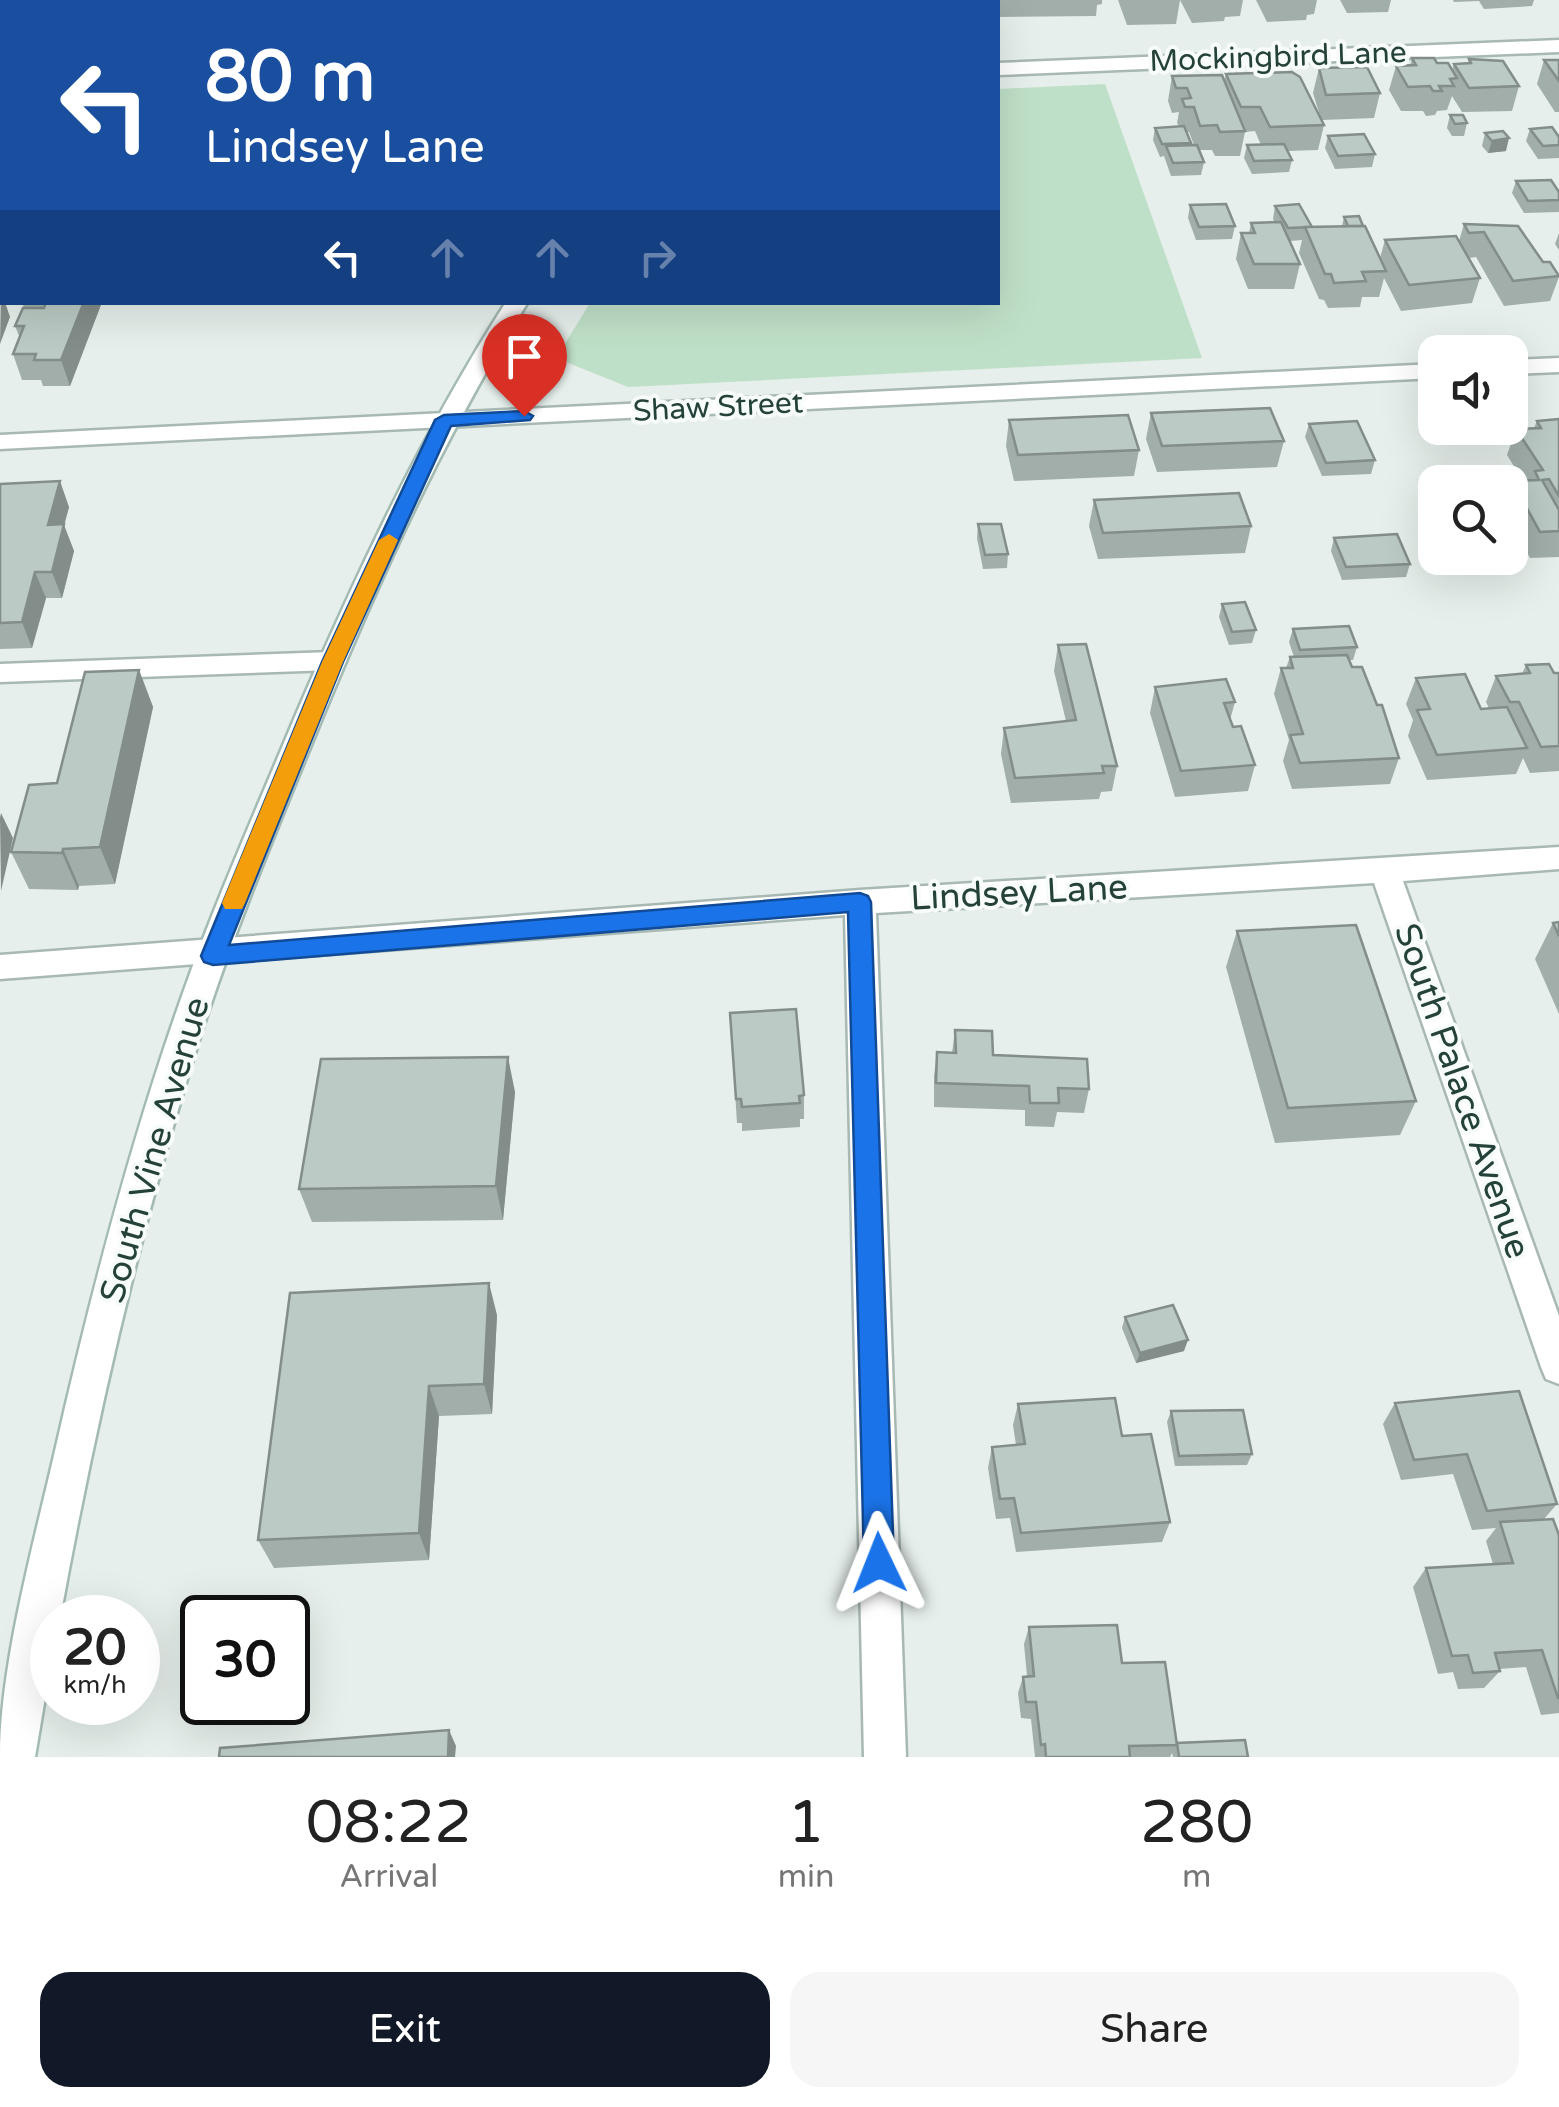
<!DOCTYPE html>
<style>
:root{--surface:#fff;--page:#f6f6f6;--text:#222;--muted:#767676;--accent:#111827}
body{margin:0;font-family:"Varela Round",sans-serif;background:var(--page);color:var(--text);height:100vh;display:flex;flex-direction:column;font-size:38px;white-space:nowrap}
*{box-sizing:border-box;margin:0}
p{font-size:32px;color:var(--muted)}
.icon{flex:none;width:55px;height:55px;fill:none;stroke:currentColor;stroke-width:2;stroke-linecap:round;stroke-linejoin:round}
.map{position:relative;height:1757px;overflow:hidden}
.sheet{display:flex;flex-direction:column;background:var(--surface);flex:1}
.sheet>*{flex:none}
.hud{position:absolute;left:0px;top:0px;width:1000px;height:305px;box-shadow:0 10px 40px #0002;background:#1a4fa0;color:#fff;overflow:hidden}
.fabs{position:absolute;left:1418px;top:335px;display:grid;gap:20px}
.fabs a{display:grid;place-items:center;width:110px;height:110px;border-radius:20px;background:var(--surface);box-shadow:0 10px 40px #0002;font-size:50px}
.speed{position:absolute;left:30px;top:1595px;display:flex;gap:20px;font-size:50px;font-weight:700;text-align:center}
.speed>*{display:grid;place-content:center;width:130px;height:130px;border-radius:50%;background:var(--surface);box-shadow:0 10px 40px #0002;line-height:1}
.speed small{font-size:25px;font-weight:400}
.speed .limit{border:5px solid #111;border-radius:15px;background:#fff;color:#111}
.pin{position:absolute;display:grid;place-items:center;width:85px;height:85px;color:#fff;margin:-102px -42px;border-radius:50% 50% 50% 0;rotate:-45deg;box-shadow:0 0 10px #0007}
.pin .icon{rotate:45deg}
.me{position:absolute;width:110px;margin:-55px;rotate:358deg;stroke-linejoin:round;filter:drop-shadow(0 0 8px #0008)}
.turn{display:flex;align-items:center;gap:35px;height:210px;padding:0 40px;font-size:45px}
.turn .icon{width:130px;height:130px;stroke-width:2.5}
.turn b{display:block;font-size:70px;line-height:85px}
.lanes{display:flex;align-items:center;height:95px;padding:0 40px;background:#0003;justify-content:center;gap:50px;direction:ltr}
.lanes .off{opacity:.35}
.eta{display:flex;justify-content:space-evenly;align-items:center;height:170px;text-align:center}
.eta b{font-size:60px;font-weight:600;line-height:70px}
.cta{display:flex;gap:20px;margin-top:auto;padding:20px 40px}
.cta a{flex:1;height:115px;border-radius:30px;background:var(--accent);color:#fff;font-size:40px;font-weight:600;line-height:115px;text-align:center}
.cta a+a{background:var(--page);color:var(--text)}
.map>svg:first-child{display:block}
.green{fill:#bfe0c8}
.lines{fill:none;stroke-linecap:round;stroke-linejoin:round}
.lane-casing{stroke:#a8b8b2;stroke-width:5}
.street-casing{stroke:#a8b8b2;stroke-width:5}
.secondary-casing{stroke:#a4bbb3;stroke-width:5}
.lane{fill:#fff;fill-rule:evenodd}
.street{fill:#fff;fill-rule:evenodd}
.secondary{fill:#fff;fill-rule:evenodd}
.wall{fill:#a1aea9;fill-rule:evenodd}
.shaded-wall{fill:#838d89}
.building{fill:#bbcac4;stroke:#838d89;stroke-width:2.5}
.route{fill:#1a73e8;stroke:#114b97;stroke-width:2.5}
.slow{fill:#f59e0b}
.labels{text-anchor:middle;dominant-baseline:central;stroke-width:8;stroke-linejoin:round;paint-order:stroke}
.far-street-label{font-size:30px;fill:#24423a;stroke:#f7fbf9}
.street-label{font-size:35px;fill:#24423a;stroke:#f7fbf9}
</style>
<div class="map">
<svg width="1559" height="1757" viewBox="0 0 1559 1757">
<rect width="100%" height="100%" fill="#e6efeb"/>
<path class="green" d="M1105 84 1202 358 628 387 556 358 590 303 998 302V89Z"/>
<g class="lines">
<g class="lane-casing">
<path id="lane" d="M332 652 342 654 346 661 342 668 332 670 0 682V664Z"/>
</g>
<g class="street-casing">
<g id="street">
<path d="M1559 40V52L998 75V63Z"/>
<rect x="0" y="101" width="2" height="12"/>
<path d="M1559 358V372L1510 374V360Z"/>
<path d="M1435 364V378L0 449V435Z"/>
<path d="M1559 847V869L1403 881 1559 1316V1384L1546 1379 1541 1367 1374 883 876 913 906 1757H864L845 915 0 979V955L860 890Z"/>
</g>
</g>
<g class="secondary-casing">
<path id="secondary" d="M506 302H528C444 436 381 576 321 721 279 824 236 926 202 1031 141 1223 96 1420 60 1618H52V1656L35 1757H0C0 1664 34 1543 55 1451 90 1297 130 1142 183 993 216 900 256 810 294 719 356 574 421 435 506 302Z"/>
</g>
<use href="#lane" class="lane"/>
<use href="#street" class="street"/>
<use href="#secondary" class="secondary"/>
</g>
<g class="wall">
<path d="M341 0H434L433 2H342Z"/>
<rect x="828" y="0" width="116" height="2"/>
<path d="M989 0H1102V4L1097 5 1096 16 998 17V2H990Z"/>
<path d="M1118 0H1243L1240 16 1225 17 1224 21 1192 23 1180 0 1176 24 1127 25Z"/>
<path d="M1256 0H1317L1314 14 1307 15 1306 20 1267 22Z"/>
<path d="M1340 0H1391L1388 12 1347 13Z"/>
<path d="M1453 0H1534L1532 6 1484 9 1479 1 1454 2Z"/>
<path d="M2 26V63L0 55V32Z"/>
<path d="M1412 58 1437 63 1452 70 1454 64 1468 63 1469 59 1519 86 1512 111 1462 112 1452 96 1447 110 1437 111 1435 115 1426 116 1423 111H1401L1389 90 1396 66H1410Z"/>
<path d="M1544 60 1559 81V112H1555L1537 84Z"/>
<path d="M1319 68 1380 93 1374 118 1322 120 1324 125 1318 150 1287 151 1292 160 1289 172 1252 174 1244 158 1247 145H1261L1255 131 1245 132 1240 156H1215L1212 150H1199L1204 162 1201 175 1171 176 1164 156 1160 157 1153 140 1155 128 1179 126 1177 123 1179 112 1172 113 1168 101 1172 76 1224 81 1226 74 1320 116 1313 93ZM1186 132H1189L1194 145H1191Z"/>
<path d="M1450 115 1467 123 1464 136H1452L1447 128Z"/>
<path d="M1530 129 1559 137V158L1538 159 1526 141Z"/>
<path d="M1485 133 1506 151 1488 153 1482 146Z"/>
<path d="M1328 136 1375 154 1372 167 1335 169 1325 148Z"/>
<path d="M1516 181 1559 192V212L1524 213 1512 193Z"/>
<path d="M1190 205 1235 226 1232 239 1196 240 1188 218Z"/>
<path d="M1275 206 1312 227 1342 226 1344 217 1380 258 1385 240 1459 241 1464 224 1518 226 1543 262 1559 275V277L1550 301 1504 306 1476 257 1469 258 1480 278 1472 303 1401 311 1384 278 1379 297H1362L1360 307 1328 308 1324 300 1319 299 1299 253 1302 240 1290 241 1300 264 1294 289H1248L1236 259 1241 233H1249L1251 223 1275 222 1273 219Z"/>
<path d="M1559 233V250L1555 244Z"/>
<path d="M22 302H102L70 386H43L41 380H22L13 354 20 338 15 326 24 308Z"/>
<path d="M1151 413 1284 441 1277 467 1157 472 1146 439Z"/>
<path d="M1559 419V557L1530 558 1510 521V487L1512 481H1523L1507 455 1516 429 1534 428 1537 421Z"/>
<path d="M1009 420 1139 450 1134 476 1014 481 1006 446Z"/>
<path d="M1309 424 1375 460 1371 474 1322 476 1305 437Z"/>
<path d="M0 484 69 507 64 526 74 551 62 598H46L32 648 0 649Z"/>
<path d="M1094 500 1251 526 1245 553 1098 559 1089 526Z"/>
<path d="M978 524 1008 554 1007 568 983 569 977 538Z"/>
<path d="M1334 538 1410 564 1406 577 1342 580 1331 551Z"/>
<path d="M1222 604 1256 630 1252 643 1229 645 1219 617Z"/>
<path d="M1293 629 1357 647 1353 660H1349L1352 667 1377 705 1399 758 1390 784 1292 789 1283 761 1289 740 1274 694 1281 668H1286L1290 657H1294L1289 642Z"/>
<path d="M1058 645 1117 766 1112 791 1101 792 1099 799 1011 803 1001 754 1004 728 1066 721 1054 671Z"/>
<path d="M1526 665 1554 673H1559V771L1530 773 1523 758 1516 774 1427 780 1408 736 1413 720 1406 704 1416 678 1481 709 1489 708 1486 702 1496 676 1522 674Z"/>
<path d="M139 670 153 707 115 884 79 886 78 890 29 889 11 852Z"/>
<path d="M1155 687 1235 702 1230 720 1255 765 1248 791 1175 797 1150 713Z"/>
<path d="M1559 922V1014L1535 959 1553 923Z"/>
<path d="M1237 931 1416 1101 1400 1135 1275 1143 1226 967Z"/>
<path d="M730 1013 804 1095V1119H800V1127L742 1131V1123H737Z"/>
<path d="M955 1030 993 1055 1089 1089 1084 1113 1057 1112 1054 1127 1025 1126V1110L934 1107V1076L937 1052 952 1053Z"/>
<path d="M515 1092 503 1220 312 1222 299 1189Z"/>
<path d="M497 1315 492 1414 439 1416 429 1560 274 1568 258 1540Z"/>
<path d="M1125 1317 1184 1351 1136 1363 1122 1328Z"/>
<path d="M1395 1403 1557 1504 1544 1519 1559 1535V1713L1541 1715 1526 1667 1499 1669 1500 1671 1484 1688 1458 1689 1453 1672 1438 1674 1413 1587 1426 1568 1493 1564 1486 1541 1496 1528 1472 1530 1453 1474 1401 1480 1383 1424Z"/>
<path d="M1018 1404 1122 1436 1170 1522 1162 1542 1016 1552 1010 1518 996 1519 988 1468 992 1447 1016 1445 1013 1425Z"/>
<path d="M1171 1411 1252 1454 1247 1465 1175 1466 1167 1422Z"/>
<path d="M1029 1627 1122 1663 1176 1744 1248 1757H1173L1172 1753 1170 1757H1035L1031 1719 1021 1718 1018 1693 1023 1677 1027 1676 1024 1644Z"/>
</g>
<g class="shaded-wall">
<path d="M564 0H588L587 2H562Z"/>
<path d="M1509 138 1506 151 1488 153 1492 141Z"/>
<path d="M1 291 2 302H5L10 317 0 344Z"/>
<path d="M84 302H102L70 386 61 360Z"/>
<path d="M60 481 69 507 64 525 74 551 62 598 52 572 48 525Z"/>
<path d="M35 572 46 598 32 648 22 622Z"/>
<path d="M139 670 153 707 115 884 100 847Z"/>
<path d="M1 813 13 838 1 891 0 818Z"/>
<path d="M63 849 79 886 78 890 62 853Z"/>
<path d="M508 1057 515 1092 503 1220 496 1186Z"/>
<path d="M489 1283 497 1315 492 1414 484 1384Z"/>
<path d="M1188 1340 1184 1351 1136 1363 1140 1353Z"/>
<path d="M429 1386 439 1416 429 1560 419 1533Z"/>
<path d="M449 1730 456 1746 455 1757H448Z"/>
</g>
<g class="building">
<path d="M520 0H564L562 2H519Z"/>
<path d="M2 26V42H0V32Z"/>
<path d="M1412 58H1434L1437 63H1448L1457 78 1450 79 1454 86H1439L1442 91H1433L1430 86 1408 87 1396 66 1416 65Z"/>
<path d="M1469 59 1503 61 1519 86 1469 88 1454 64 1471 63Z"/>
<path d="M1544 60H1559V81Z"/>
<path d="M1367 67 1380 93 1326 95 1319 68Z"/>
<path d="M1292 72 1300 77 1324 125 1270 127 1260 107H1241L1226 74Z"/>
<path d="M1222 75 1245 131 1220 132 1217 125 1200 126 1194 107H1185L1182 99 1191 98 1187 88H1176L1172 76Z"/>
<path d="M1450 115H1463L1467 123 1455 124Z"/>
<path d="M1184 126 1191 143 1162 144 1155 128Z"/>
<path d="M1552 127 1559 137V145L1543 146 1530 129Z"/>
<path d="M1503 131 1509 138 1492 141 1485 133Z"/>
<path d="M1364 134 1375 154 1338 156 1328 136Z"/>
<path d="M1284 144 1292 160 1254 161 1247 145Z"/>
<path d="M1197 145 1204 162 1173 163 1166 146Z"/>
<path d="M1551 180 1559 192V200L1528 201 1516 181Z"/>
<path d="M1226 204 1235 226 1199 227 1190 205Z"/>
<path d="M1299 204 1312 227 1288 228 1275 206Z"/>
<path d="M0 212H2V220L0 221H2V234H0Z"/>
<path d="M1359 216 1363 226H1348L1344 217Z"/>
<path d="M1281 222 1300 264H1254L1241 233H1255L1251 223Z"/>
<path d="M1464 224 1518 226 1543 262H1550L1559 276 1513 281 1484 232 1469 233Z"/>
<path d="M1365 226 1386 271 1362 272 1366 281 1334 283 1331 274H1325L1305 227Z"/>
<path d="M1456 236 1480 278 1409 285 1385 240Z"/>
<path d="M46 302H84L61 360H34L36 354H13L24 326H15L23 308H44Z"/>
<path d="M1270 408 1284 441 1162 446 1151 413Z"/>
<path d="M1128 415 1139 450 1018 455 1009 420Z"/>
<path d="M1559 419V496L1549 479 1542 480 1559 510V531L1540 532 1512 481 1539 480 1535 471 1543 470 1516 429 1541 428 1537 421Z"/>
<path d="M1357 421 1375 460 1326 463 1309 424Z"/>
<path d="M60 481 48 525 64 524 52 572H35L22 622 0 623V484Z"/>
<path d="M1239 493 1251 526 1103 533 1094 500Z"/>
<path d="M978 524H1001L1008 554 985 555Z"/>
<path d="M1397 534 1410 564 1346 567 1334 538Z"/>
<path d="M1245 602 1256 630 1232 632 1222 604Z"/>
<path d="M1349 626 1357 647 1300 650 1293 629Z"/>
<path d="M1086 644 1117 766H1102L1104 773 1015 778 1004 728 1076 720 1058 645Z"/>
<path d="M1347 655 1352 667H1362L1377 705H1382L1399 758 1300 763 1290 735 1303 734 1281 668H1293L1290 657Z"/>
<path d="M1549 664 1554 673H1559V746L1541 747 1519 702H1510L1496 676 1530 673 1526 665Z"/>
<path d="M139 670 100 847 63 849 62 853 11 852 29 785 57 783 85 672Z"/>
<path d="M1465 674 1481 709 1507 707 1527 748 1437 755 1417 710 1430 709 1416 678Z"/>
<path d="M1226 679 1235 702 1224 703 1233 727 1241 726 1255 765 1181 771 1155 687Z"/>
<path d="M1559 922V936L1553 923Z"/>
<path d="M1356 925 1416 1101 1288 1108 1237 931Z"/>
<path d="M796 1009 804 1095 799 1096 800 1103 742 1107 741 1099H736L730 1013Z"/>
<path d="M955 1030 992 1031 993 1055 1087 1059 1089 1089 1058 1088 1059 1103H1030L1029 1086 936 1083 937 1052 956 1053Z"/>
<path d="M508 1057 496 1186 299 1189 321 1059Z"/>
<path d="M489 1283 484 1384 429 1386 419 1533 258 1540 290 1293Z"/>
<path d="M1173 1305 1188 1340 1140 1353 1125 1317Z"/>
<path d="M1519 1391 1557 1504 1487 1511 1467 1454 1414 1460 1395 1403Z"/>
<path d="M1115 1398 1122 1436 1151 1434 1170 1522 1021 1533 1014 1498 1000 1499 992 1447 1025 1444 1018 1404Z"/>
<path d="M1243 1410 1252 1454 1179 1456 1171 1411Z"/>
<path d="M1553 1519 1559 1535V1698H1558L1542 1650 1495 1653 1500 1671 1473 1673 1468 1655 1452 1656 1426 1568 1513 1563 1500 1522Z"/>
<path d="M1117 1625 1122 1663 1165 1662 1177 1745 1129 1746 1130 1757H1046L1045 1744 1041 1745 1036 1702H1026L1023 1677 1034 1676 1029 1627Z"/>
<path d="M449 1730 448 1757H219L220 1748Z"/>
<path d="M1245 1740 1248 1757H1179L1177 1743Z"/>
</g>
<path class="route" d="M524 411 533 416 530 420 451 426 343 662 229 945 860 893 868 896 871 902 894 1563 890 1573 879 1578 869 1573 864 1563 848 912 213 965 204 962 201 956 322 662 435 420 444 415Z"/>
<path class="slow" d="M389 534 398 540 343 662 245 903 242 909H225L222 903 322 662 379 540Z"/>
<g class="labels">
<g class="far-street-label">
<text transform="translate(1278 57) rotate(-2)">Mockingbird Lane</text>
<text transform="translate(718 407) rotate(-3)">Shaw Street</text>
</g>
<g class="street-label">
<text transform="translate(1019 893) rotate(-3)">Lindsey Lane</text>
<text transform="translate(1462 1091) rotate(71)">South Palace Avenue</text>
<text transform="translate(155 1150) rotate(-74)">South Vine Avenue</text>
</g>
</g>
</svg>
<div class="fabs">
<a><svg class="icon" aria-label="sound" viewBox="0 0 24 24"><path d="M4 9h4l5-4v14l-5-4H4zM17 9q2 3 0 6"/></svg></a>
<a><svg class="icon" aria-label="search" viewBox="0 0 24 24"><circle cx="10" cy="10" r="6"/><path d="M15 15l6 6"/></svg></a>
</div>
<div class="speed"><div>20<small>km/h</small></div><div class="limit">30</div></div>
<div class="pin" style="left:524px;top:416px;background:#d93025"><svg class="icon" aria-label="arrive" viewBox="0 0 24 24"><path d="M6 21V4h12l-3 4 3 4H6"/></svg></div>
<svg class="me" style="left:879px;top:1563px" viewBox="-20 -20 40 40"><path d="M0-17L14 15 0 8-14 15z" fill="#1a73e8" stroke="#fff" stroke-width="4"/></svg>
<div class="hud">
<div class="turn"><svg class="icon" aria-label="left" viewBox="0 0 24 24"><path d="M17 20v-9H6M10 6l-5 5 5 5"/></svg><div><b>80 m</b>Lindsey Lane</div></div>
<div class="lanes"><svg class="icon" aria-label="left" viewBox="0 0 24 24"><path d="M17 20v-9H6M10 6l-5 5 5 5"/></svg><svg class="icon off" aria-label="ahead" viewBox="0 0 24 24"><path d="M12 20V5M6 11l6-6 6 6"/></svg><svg class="icon off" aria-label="ahead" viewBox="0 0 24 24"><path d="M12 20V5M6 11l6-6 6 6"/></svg><svg class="icon off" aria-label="right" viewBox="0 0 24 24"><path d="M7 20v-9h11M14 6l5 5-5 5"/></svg></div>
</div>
</div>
<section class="sheet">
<div class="eta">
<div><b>08:22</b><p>Arrival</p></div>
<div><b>1</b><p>min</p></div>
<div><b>280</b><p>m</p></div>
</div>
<div class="cta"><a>Exit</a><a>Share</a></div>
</section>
